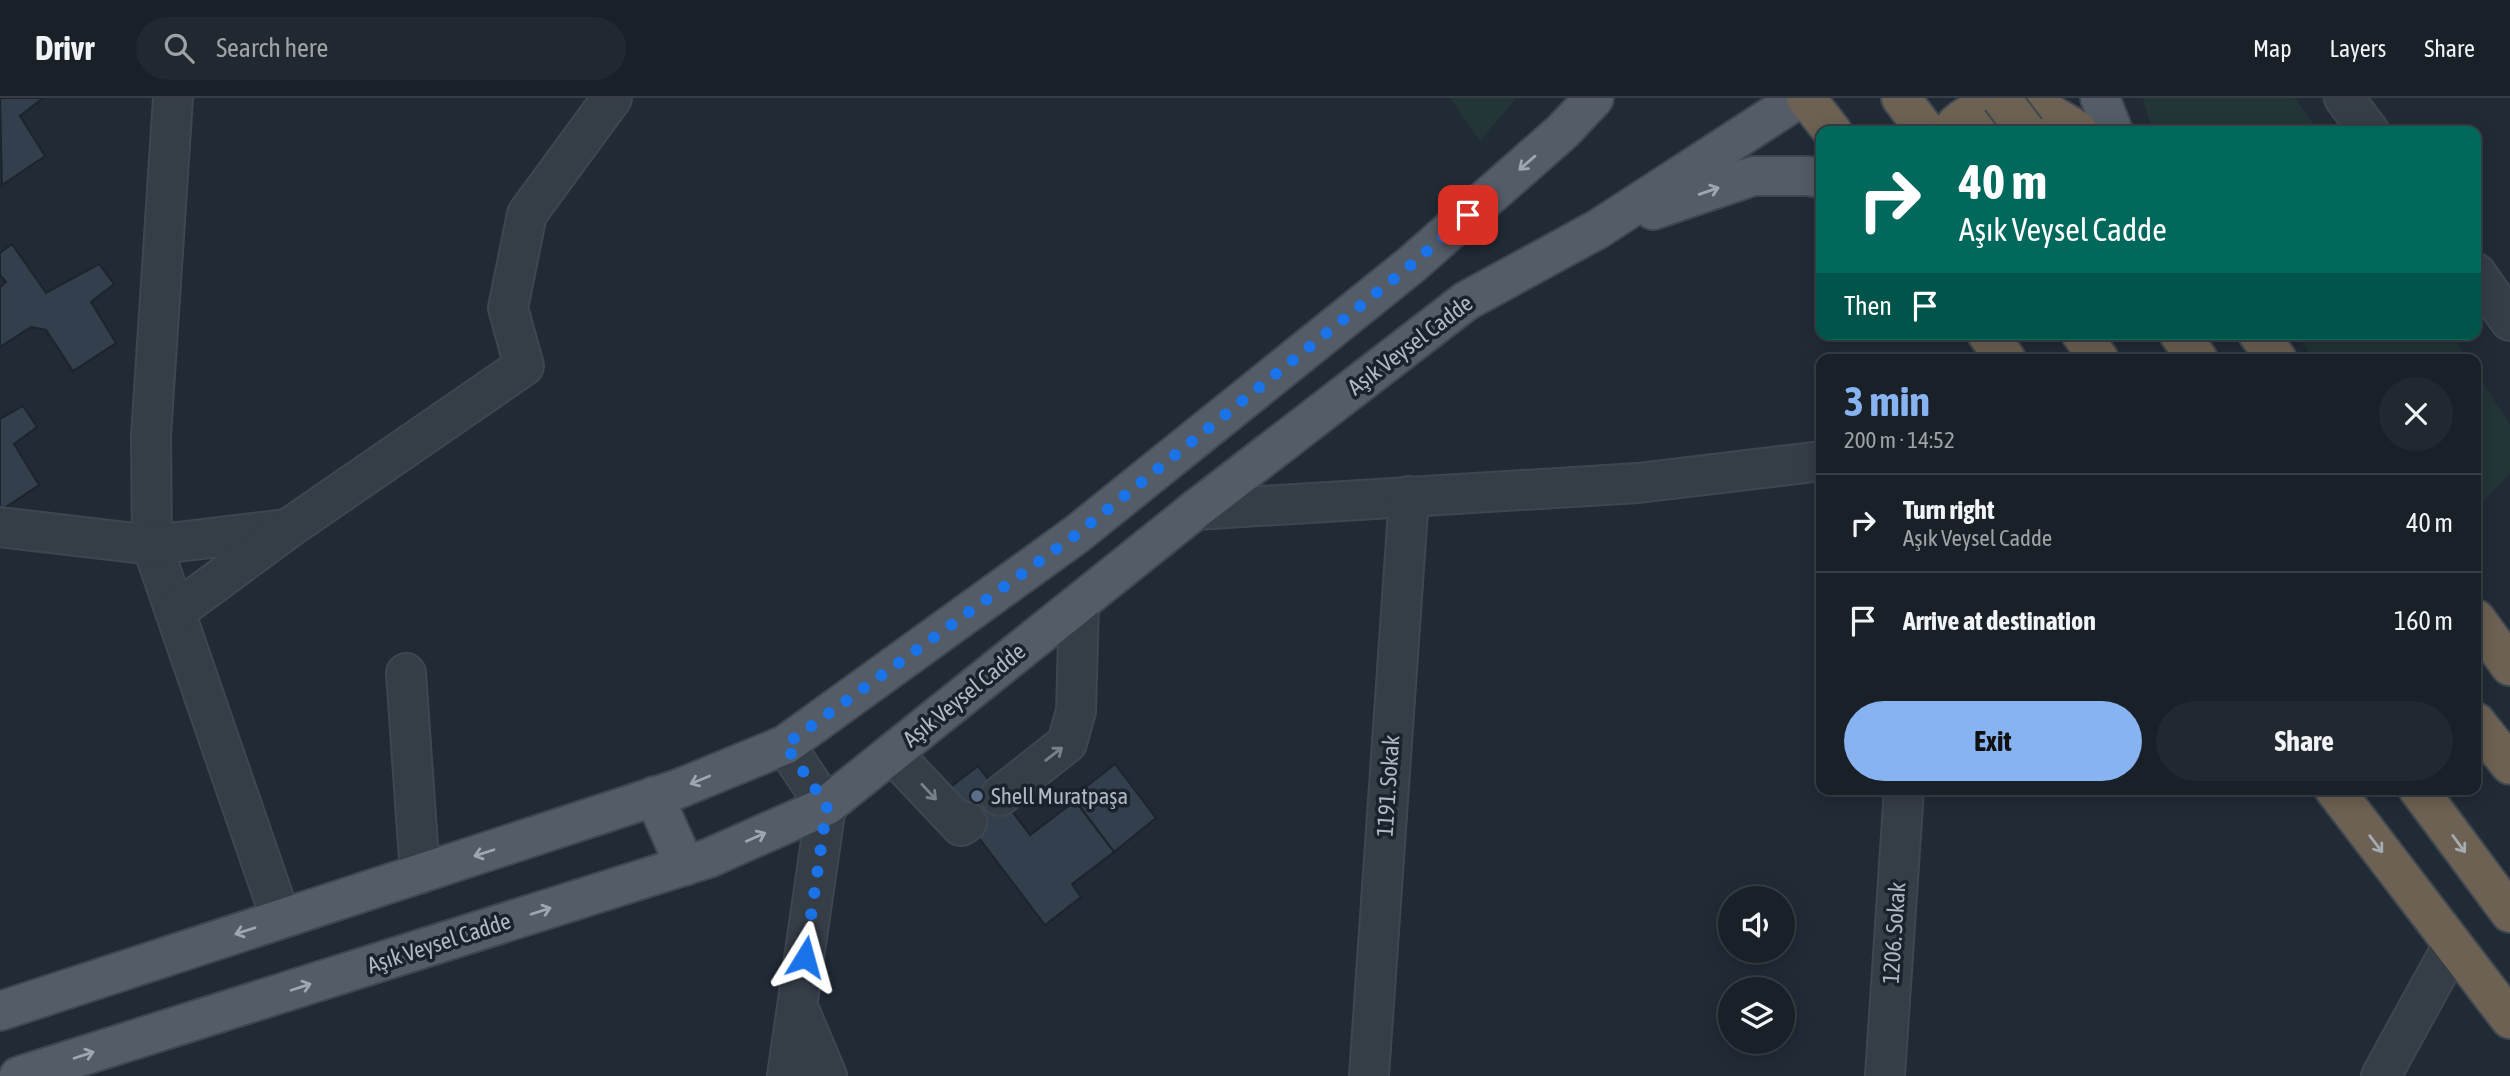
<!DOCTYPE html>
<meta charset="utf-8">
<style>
:root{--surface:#192028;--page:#222830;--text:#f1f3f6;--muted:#9fa3a8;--line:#373e45;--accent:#87b3f1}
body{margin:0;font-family:"Asap Condensed",sans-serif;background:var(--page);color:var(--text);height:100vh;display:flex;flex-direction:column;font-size:26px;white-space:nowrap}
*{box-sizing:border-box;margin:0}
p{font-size:23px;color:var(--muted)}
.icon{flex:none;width:38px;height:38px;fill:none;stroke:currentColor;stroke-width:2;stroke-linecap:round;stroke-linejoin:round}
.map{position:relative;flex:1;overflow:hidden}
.sheet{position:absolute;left:1816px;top:256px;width:665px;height:441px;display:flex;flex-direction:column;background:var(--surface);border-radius:14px;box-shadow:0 4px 18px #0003,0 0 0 2px var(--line)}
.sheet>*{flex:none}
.banner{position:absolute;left:1816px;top:28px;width:665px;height:214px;border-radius:14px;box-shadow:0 4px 18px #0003,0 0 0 2px var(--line);background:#00695c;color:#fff;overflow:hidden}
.tools{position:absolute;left:1718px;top:788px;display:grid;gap:14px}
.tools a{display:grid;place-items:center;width:77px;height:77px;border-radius:50%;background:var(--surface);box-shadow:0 4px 18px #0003,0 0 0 2px var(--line);font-size:35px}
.pin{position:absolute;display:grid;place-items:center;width:60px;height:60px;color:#fff;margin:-30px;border-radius:14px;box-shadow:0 4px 10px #0006}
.me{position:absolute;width:77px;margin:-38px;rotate:8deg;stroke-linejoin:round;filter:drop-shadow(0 0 5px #0008)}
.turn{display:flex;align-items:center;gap:24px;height:147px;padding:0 28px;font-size:32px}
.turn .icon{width:91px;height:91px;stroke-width:2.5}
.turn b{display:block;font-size:49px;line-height:60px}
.then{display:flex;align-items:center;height:66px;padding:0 28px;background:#0003;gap:14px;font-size:26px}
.round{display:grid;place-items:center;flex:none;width:74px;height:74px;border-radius:37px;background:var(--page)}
.headline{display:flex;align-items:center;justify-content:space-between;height:119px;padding:0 28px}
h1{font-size:42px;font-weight:700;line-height:52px;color:var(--accent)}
.primary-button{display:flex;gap:14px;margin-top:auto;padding:14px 28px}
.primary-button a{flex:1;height:80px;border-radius:42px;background:var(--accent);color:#111;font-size:28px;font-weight:700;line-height:80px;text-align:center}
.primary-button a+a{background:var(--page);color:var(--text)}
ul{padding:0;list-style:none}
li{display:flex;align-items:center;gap:21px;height:98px;padding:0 28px;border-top:2px solid var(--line)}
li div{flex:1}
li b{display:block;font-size:26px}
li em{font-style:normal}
header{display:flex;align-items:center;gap:42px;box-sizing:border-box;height:98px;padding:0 35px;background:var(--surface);border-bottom:2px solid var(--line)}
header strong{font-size:33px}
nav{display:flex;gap:38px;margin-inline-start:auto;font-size:24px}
.search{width:490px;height:63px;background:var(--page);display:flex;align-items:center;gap:18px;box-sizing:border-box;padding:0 24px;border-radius:38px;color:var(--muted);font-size:26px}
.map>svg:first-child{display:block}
.green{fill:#233537}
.building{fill:#343f4d;stroke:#1c242d;stroke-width:2}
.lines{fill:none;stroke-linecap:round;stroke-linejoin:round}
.minor-casing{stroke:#3e4650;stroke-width:42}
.major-casing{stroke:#3e4650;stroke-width:42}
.highway-casing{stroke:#3f4851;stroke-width:42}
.minor{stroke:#353d47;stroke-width:38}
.major{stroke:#535c67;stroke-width:38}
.highway{stroke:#6c6152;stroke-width:38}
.highway-bridge-casing{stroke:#3f4851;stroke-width:42;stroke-linecap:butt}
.highway-bridge{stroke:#6c6152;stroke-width:38}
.oneway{stroke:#9da6b1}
.oneway2{stroke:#78818b}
.oneway3{stroke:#a5abb2}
.route{stroke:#1a73e8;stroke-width:12;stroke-dasharray:0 21.6}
.service-dot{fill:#5c6f8a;stroke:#1a222b;stroke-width:2.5}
.labels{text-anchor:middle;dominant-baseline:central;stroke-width:7;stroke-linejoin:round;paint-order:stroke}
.street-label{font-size:23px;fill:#afb8c3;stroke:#1a222b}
.poi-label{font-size:23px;fill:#afb8c3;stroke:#1a222b;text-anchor:start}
</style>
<header>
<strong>Drivr</strong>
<div class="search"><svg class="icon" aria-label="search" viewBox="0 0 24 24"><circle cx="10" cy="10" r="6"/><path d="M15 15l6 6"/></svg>Search here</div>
<nav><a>Map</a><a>Layers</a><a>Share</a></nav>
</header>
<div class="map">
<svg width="2510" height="978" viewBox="0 0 2510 978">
<rect width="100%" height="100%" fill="#212b36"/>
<g class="green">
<path d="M1450 0H1516L1480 43Z"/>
<path d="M2143 0H2295L2318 33H2155L2151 28Z"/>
<path d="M2297 236H2452L2468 261H2314Z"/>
<path d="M2476 274 2510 327V375L2476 411Z"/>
</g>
<g class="building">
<path d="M0 0H43L20 18 45 58 2 87Z"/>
<path d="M12 146 46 195 99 166 114 186 91 204 116 245 73 273 46 232 31 229 0 249V189L6 184 0 177V155Z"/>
<path d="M23 308 37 329 14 346 39 387 0 413V321Z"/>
<path d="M1115 666 1156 720 1114 754 1073 699Z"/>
<path d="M978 668 1030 737 1075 703 1114 754 1072 786 1081 799 1045 827 944 694Z"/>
</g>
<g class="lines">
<g class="minor-casing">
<g id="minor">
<path d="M173 0 151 338 152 447 281 821"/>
<path d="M2344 0 2369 33"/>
<path d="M2476 175 2510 223"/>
<path d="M1195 412 1638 385 1822 363"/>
<path d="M0 429 152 447 286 431"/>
<path d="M175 514 289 430 524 268 508 210 527 116 612 0"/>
<path d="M406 575 420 776"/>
<path d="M785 647 826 708 787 978"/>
<path d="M892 655 961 728 967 724"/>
<path d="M1000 698 1067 645 1076 613 1079 505"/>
<path d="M798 909 827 978"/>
<path d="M1369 978 1409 398"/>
<path d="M1885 978 1904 691"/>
<path d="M2381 978 2453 847"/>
</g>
</g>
<g class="major-casing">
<g id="major">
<path d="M2100 0 2113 33"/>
<path d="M1653 112 1753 78H1809L1822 81"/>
<path d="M654 698 685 768"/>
<path d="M0 913 678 691 785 647 1077 436 1411 167 1563 33 1594 0"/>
<path d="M19 978 709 760 826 708 1195 412 1466 203 1598 131 1800 0"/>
</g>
</g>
<g class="highway-casing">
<g id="highway">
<path d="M1806 0 1832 33"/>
<path d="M1901 0 1926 33"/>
<path d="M1951 33C1959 17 2001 0 2019 2 2032 5 2067 25 2078 33"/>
<path d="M1987 236 2006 261"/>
<path d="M2081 236 2099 261"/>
<path d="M2179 236 2198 261"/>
<path d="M2258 236 2277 261"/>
<path d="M2476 521 2510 568"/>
<path d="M2476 624 2510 667"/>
<path d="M2334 691 2510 921"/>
<path d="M2418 691 2510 815"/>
</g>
</g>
<use href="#minor" class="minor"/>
<use href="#major" class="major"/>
<use href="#highway" class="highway"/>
<g class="highway-bridge-casing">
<path id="highway-bridge" d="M2001 0 2026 33"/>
</g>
<use href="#highway-bridge" class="highway-bridge"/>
</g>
<defs><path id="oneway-shaft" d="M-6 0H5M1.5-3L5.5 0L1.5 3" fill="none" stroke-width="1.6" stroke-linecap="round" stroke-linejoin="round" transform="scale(1.75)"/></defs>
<g class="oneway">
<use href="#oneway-shaft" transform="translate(1527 65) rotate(139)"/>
<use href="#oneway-shaft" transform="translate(1709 93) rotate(-19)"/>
<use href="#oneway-shaft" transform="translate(700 682) rotate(158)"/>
<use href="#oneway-shaft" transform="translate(756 739) rotate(-24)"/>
<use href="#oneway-shaft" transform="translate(484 755) rotate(162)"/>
<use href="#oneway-shaft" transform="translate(541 813) rotate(-18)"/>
<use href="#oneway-shaft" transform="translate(245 833) rotate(162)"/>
<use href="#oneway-shaft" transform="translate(301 889) rotate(-18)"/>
<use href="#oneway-shaft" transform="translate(84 957) rotate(-18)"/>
</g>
<g class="oneway2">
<use href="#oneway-shaft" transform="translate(1054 656) rotate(-38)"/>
<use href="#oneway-shaft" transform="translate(929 694) rotate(47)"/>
</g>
<g class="oneway3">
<use href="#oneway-shaft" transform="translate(2376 746) rotate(53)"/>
<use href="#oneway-shaft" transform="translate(2459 746) rotate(54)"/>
</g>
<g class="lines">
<path class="route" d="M805 859 827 708 785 647 1077 436 1411 167 1468 117"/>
</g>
<circle class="service-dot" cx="977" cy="698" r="7"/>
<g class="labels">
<g class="street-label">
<text transform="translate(1410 247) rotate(-37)">Aşık Veysel Cadde</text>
<text transform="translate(964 597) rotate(-39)">Aşık Veysel Cadde</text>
<text transform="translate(1388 688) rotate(-86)">1191. Sokak</text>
<text transform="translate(1894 835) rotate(-86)">1206. Sokak</text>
<text transform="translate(439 845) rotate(-18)">Aşık Veysel Cadde</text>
</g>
<g class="poi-label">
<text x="991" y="698">Shell Muratpaşa</text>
</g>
</g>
</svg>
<div class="tools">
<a><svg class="icon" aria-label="sound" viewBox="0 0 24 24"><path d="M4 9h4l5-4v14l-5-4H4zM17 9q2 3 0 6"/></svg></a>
<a><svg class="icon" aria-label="layers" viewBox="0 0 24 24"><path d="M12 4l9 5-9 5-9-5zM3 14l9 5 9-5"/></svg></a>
</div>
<div class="pin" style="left:1468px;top:117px;background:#d93025"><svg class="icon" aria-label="arrive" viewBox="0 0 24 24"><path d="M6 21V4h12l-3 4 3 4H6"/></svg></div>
<svg class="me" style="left:805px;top:859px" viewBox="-20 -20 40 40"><path d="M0-17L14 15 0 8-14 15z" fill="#1a73e8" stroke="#fff" stroke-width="4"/></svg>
<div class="banner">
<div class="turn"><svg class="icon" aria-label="right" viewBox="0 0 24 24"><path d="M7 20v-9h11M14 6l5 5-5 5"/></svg><div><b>40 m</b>Aşık Veysel Cadde</div></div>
<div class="then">Then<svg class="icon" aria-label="arrive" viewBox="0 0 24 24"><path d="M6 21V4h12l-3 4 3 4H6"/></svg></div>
</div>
<section class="sheet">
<div class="headline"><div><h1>3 min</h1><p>200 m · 14:52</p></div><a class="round"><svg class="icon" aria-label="close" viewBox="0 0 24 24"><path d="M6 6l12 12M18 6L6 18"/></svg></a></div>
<ul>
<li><svg class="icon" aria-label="right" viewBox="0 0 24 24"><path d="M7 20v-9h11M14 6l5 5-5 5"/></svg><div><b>Turn right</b><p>Aşık Veysel Cadde</p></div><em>40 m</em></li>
<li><svg class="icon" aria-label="arrive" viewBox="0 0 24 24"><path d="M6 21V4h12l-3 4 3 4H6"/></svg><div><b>Arrive at destination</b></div><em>160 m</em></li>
</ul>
<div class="primary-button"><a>Exit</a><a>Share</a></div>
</section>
</div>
